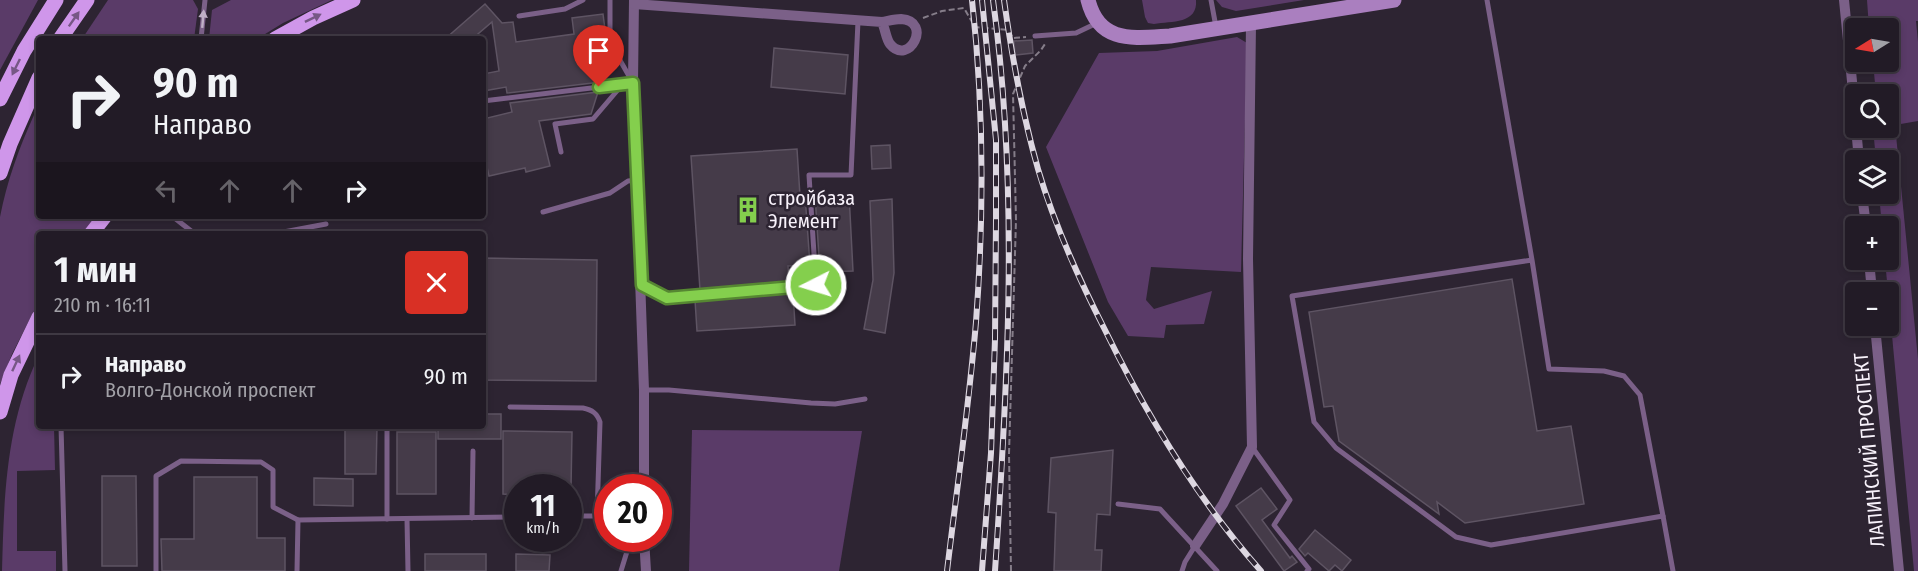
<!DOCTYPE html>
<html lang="ru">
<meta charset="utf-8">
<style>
:root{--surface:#221b26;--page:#2e2832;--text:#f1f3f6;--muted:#a2a1a7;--line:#3f3943}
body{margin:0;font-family:"Fira Sans Condensed",sans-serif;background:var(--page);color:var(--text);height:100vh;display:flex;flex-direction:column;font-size:22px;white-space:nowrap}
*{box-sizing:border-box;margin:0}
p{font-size:20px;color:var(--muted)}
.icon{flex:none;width:33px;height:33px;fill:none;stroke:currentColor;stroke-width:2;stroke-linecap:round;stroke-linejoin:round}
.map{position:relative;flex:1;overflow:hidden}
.drawer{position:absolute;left:36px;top:231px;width:450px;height:198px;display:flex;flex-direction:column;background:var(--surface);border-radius:6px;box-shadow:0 3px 9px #0003,0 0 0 2px var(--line)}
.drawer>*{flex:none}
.banner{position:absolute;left:36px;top:36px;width:450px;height:183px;border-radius:6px;box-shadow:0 3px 9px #0003,0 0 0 2px var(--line);background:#221b26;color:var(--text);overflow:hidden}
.needle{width:39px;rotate:259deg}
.tools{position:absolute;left:1845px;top:18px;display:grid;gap:12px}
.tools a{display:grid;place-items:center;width:54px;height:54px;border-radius:6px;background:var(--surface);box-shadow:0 3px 9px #0003,0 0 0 2px var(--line);font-size:30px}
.speed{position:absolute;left:504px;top:474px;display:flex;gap:12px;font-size:30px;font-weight:700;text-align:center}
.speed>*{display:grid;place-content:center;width:78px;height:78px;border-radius:50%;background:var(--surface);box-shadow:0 3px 9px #0003,0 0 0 2px var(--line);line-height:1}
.speed small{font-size:15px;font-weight:400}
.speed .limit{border:9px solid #d22;background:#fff;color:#111}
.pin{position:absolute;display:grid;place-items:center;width:51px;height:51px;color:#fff;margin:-62px -26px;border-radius:50% 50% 50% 0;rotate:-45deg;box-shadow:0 0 6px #0007}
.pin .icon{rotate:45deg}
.me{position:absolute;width:66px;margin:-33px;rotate:265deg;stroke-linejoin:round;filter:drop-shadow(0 0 4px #0008)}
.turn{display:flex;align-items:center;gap:21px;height:126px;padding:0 18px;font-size:27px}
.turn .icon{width:78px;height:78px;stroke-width:2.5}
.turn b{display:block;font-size:42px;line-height:51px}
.lanes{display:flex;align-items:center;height:57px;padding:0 18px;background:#0003;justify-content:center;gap:30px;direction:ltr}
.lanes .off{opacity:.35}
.round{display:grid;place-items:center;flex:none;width:63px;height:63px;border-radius:6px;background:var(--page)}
.summary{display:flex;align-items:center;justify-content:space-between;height:102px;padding:0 18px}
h1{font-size:36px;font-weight:700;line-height:45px}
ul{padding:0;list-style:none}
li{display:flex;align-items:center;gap:18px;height:84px;padding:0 18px;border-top:2px solid var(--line)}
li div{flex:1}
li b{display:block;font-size:22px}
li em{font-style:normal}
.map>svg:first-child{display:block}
.green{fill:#5a3b68}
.building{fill:#453b49;stroke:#5e5463;stroke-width:1.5}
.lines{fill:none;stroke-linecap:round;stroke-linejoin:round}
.path{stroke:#857d89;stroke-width:2;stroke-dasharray:6 3;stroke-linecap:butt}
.lane{stroke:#7b6088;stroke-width:5}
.street{stroke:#7b6088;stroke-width:10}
.secondary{stroke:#aa7fbf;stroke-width:15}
.primary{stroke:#cf96ea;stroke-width:15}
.rail-casing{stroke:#ddd7e1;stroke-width:6}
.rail{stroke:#2d2432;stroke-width:4;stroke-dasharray:11;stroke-linecap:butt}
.oneway{fill:#765785}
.oneway2{fill:#c0b0c7}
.route-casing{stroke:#568732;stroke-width:15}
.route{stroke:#84cf4d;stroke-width:10}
.labels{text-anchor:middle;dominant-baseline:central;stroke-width:5;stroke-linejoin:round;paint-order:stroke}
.poi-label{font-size:20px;fill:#f8f2fb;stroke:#2d2432;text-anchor:start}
.street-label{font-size:20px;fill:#f8f2fb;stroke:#2d2432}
</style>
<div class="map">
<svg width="1918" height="571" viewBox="0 0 1918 571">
<rect width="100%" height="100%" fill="#2d2432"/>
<g class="green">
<path d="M0 0H38L0 70Z"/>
<path d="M108 0H193L198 9 194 39H82Z"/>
<path d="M231 0H332L283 23 257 39H209L212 10Z"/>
<path d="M1142 0H1196C1198 24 1172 21 1154 24L1148 23 1145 17Z"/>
<path d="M1216 0H1304L1236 11 1222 7Z"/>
<path d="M1867 0H1918V21H1916L1918 42V121L1895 125 1918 359V571H1914L1885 260H1888V226H1882L1879 194H1888V160H1876L1873 128H1888V94H1876L1873 62H1888V28H1869Z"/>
<path d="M1237 37 1247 43 1241 272 1151 267 1146 300 1154 309 1212 291 1204 324 1166 325 1164 338 1128 336 1108 302 1046 147 1099 53 1157 51Z"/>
<path d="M34 115 39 119V216H96L84 234H39V301L12 354 0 384V217C7 181 19 148 34 115Z"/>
<path d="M39 355V426H54L55 470 17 471V551H56V571H2C4 496 6 423 39 355Z"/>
<path d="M692 430 862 431 839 571H689Z"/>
</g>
<g class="building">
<path d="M485 4 502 23 513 22 516 42 574 34 572 18 603 14 610 68 601 82 507 93 506 87 483 91V74L499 71 492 22 472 39H445Z"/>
<path d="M1032 40 1033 53 1015 55 1014 41Z"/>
<path d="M774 48 848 55 845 94 771 87Z"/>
<path d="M598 92 591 114 539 121 550 166 526 172 525 168 489 176 483 149V119L512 112 510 103Z"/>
<path d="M890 145 891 168 872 169 871 146Z"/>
<path d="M797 149 800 196 805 195 810 265 788 266 789 282 700 290 691 156Z"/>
<path d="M849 194 853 271 820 272 815 195Z"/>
<path d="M892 199 894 273 885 333 864 329 873 280 870 201Z"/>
<path d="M483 258 597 260 596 381 483 380Z"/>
<path d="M1512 279 1537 431 1571 426 1584 504 1465 523 1437 502 1439 514 1339 441 1333 406 1324 407 1309 312Z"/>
<path d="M793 292 795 325 697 331 695 300Z"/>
<path d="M483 414H501V439H438V426H483Z"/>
<path d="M345 426H377L376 474H345Z"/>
<path d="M503 431 572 432 571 488H518V495L503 494Z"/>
<rect x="397" y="432" width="39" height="62"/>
<path d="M1113 450 1110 515 1097 514 1095 550H1102L1101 571H1054L1056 513 1048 512 1051 458Z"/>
<path d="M102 476H136L137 566H102Z"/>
<path d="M194 477H257V538H285V571H162L161 539H194Z"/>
<path d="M314 478 353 479V506L314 505Z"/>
<path d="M1261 488 1277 509 1262 520 1290 558 1292 556 1297 562 1284 571 1236 506Z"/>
<path d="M1315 530 1351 560 1342 571 1335 565 1329 571 1308 553 1305 556 1299 549Z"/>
<rect x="425" y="554" width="61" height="17"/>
<path d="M516 554 550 555 549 571H516Z"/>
</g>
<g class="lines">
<g class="path">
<path d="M923 18 942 11 964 8 975 27 1008 30 1013 38 1026 37"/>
<path d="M1011 571 1009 454 1016 220 1013 94 1025 66 1041 50 1045 44"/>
</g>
<g class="lane">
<path d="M1211 0 1216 27"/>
<path d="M1487 0 1532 260 1292 296 1314 422 1336 448 1456 537 1491 545 1663 516 1640 395 1624 376 1604 371 1549 369 1532 260"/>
<path d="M519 16 565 9 583 0"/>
<path d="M1035 36 1076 33 1097 23"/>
<path d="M201 39 205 0"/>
<path d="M483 101 633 83 617 55 610 37V0"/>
<path d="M561 152 555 124 593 119 622 85"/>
<path d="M543 212 610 193 628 181 637 180"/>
<path d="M172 216 195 234"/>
<path d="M273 234 326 224"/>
<path d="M642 285 667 298 816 285 809 175H851L858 21"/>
<path d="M644 390H669L811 403 835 404 865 399"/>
<path d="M510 407 583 408C592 410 597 413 600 422L597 516H568"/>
<path d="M61 426 65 571"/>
<path d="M1252 447 1290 500 1274 525 1309 569 1307 571"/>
<path d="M1118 504 1160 509 1217 571"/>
<path d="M1663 516 1673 571"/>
<path d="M472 518 473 451"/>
<path d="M387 519V426"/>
<path d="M407 519 408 571"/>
<path d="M156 571V476L181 461 261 462 273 470V507L298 520"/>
<path d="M297 571 298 520 518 517"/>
<path d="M621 571 629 545 634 538"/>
<path d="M1182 571 1185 562 1195 546"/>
</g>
<g class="street">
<path d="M634 0 633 83 644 390V488"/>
<path d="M1844 0 1856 122"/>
<path d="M634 4 882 22C888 21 895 19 901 19 933 21 909 67 890 44 886 39 885 28 882 22"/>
<path d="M1856 128 1859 160"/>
<path d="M1862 194 1866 226"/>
<path d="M1869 260 1872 292"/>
<path d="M1875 326 1899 571"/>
<path d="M644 538 646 571"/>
<path d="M1195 546 1223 504 1252 447 1248 259 1251 24"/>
</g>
<path class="secondary" d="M1088 0C1099 44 1133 38 1170 36L1394 0"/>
<g class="primary">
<path d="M60 39 87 0"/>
<path d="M275 39 313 18 353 0"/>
<path d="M0 99 24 51 56 0"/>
<path d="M0 173 10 144 39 78"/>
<path d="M91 234 105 216"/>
<path d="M0 412 11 375 39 317"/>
</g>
<g class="rail-casing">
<g id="rail">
<path d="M982 0 996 140V220L995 339 991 453 982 571"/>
<path d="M993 0C1019 189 1008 381 995 571"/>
<path d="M1004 0C1012 57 1022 113 1038 169 1054 224 1078 277 1104 328 1146 414 1197 499 1261 571"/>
<path d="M947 571C957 488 969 405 976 322 984 215 984 107 972 0"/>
</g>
</g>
<use href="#rail" class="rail"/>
</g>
<defs><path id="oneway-solid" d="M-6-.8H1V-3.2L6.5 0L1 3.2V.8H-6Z" transform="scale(1.5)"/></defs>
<g class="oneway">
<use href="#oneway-solid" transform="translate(313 18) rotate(-26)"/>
<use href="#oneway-solid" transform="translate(74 19) rotate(-55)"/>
<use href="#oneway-solid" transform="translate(16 67) rotate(116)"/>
<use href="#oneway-solid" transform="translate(16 363) rotate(-65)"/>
</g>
<use class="oneway2" href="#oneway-solid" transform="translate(203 19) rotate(-85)"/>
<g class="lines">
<g class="route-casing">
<path id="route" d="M599 87 633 83 642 285 667 298 816 285"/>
</g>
<use href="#route" class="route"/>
</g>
<defs>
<g id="building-bare" transform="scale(2.07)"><path d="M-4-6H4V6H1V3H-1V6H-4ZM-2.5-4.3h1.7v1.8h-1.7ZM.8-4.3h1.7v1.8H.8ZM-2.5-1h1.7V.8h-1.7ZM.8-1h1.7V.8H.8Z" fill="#84cf4d" stroke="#2d2432" stroke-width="2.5" paint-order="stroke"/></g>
</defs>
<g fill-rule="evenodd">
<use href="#building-bare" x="748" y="210"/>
</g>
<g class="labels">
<g class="poi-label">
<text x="768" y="198">стройбаза<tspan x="768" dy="23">Элемент</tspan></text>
</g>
<g class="street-label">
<text transform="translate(1869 450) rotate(-95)">ЛАПИНСКИЙ ПРОСПЕКТ</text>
</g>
</g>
</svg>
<div class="tools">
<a><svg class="needle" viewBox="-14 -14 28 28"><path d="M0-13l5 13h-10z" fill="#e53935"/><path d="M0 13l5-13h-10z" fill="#a2a1a7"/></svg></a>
<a><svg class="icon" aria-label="search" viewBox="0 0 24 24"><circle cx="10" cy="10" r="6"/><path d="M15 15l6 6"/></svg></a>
<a><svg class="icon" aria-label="layers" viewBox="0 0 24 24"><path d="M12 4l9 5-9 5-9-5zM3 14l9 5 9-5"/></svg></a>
<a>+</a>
<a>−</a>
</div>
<div class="speed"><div>11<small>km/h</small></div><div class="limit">20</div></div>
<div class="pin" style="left:599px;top:87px;background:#d93025"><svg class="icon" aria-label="arrive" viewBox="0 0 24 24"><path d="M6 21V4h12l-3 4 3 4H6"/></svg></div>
<svg class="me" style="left:816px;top:285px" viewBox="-20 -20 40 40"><circle r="17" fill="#84cf4d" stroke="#fff" stroke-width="3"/><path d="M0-11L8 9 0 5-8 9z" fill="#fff"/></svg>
<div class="banner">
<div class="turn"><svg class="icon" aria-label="right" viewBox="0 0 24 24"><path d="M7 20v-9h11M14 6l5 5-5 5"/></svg><div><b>90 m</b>Направо</div></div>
<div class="lanes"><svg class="icon off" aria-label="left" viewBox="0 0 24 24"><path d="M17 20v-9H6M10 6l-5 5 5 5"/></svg><svg class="icon off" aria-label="ahead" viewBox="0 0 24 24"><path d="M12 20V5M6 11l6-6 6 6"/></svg><svg class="icon off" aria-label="ahead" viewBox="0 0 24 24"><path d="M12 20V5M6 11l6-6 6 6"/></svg><svg class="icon" aria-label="right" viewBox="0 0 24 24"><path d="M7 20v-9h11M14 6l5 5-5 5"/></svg></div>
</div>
<section class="drawer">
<div class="summary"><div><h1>1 мин</h1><p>210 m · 16:11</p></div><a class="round" style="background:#d93025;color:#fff"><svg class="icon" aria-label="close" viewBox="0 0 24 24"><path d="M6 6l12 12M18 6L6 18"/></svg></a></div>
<ul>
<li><svg class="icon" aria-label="right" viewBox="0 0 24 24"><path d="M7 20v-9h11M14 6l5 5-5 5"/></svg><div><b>Направо</b><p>Волго-Донской проспект</p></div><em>90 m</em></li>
</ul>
</section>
</div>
